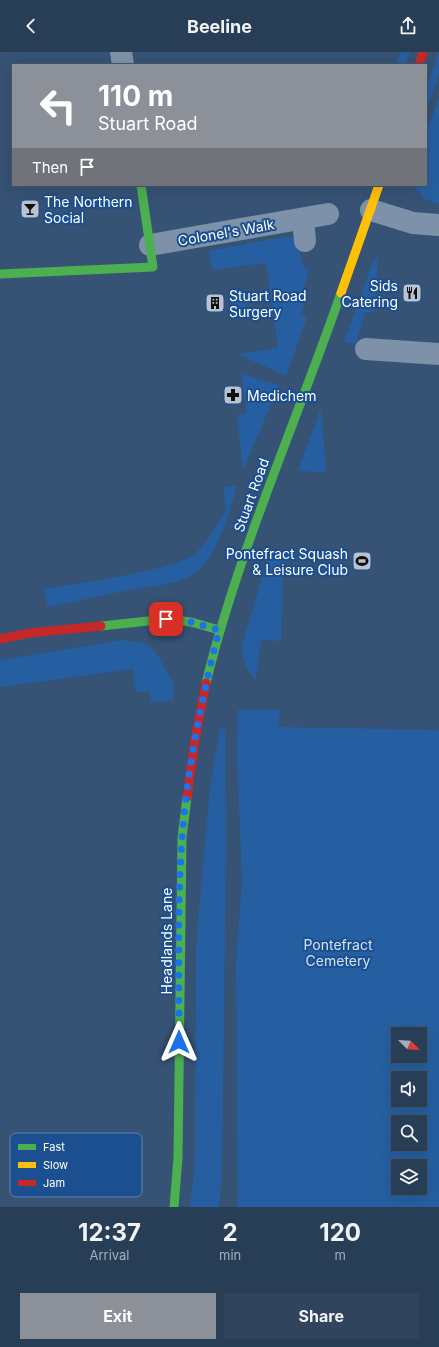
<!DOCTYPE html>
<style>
:root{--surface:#283e57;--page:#30455d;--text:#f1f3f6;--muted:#a5aeba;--line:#44576d;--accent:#8c9099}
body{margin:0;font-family:Inter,sans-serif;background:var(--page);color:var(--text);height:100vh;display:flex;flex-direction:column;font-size:15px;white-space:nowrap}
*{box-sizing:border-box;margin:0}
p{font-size:13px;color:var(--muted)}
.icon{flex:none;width:22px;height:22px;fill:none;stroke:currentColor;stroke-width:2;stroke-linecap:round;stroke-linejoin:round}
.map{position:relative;height:1155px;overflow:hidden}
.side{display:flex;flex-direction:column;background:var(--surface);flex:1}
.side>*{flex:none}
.guide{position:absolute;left:12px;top:12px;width:415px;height:122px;border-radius:0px;box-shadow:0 4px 16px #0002,0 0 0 1px var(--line);background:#8c9099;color:#fff;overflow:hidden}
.needle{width:26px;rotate:114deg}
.tools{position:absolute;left:391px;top:975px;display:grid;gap:8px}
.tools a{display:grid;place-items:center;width:36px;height:36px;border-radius:0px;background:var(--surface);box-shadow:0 4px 16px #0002,0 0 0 1px var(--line);font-size:20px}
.pin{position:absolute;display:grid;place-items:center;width:34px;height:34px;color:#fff;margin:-17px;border-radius:8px;box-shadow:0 2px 6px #0006}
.me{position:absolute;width:44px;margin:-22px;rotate:0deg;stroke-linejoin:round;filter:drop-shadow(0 0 3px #0008)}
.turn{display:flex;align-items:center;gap:14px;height:84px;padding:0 20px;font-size:18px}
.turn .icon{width:52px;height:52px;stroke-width:2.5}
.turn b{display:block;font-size:28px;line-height:34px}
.then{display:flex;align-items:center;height:38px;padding:0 20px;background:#0003;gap:8px;font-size:15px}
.eta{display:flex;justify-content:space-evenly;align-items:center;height:68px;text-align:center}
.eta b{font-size:24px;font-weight:700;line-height:28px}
.action{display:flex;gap:8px;margin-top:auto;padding:8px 20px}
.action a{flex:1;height:46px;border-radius:0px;background:var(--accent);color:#fff;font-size:16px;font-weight:700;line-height:46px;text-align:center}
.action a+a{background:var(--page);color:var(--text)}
header{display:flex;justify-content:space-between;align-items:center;height:52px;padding:0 20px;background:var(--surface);font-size:18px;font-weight:700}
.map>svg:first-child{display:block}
.green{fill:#265fa1;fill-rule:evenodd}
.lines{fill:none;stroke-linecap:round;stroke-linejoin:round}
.street{stroke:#7d92a8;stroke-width:22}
.fast{stroke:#4caf50;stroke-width:9}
.slow{stroke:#ffc107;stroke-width:9}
.jam{stroke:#c62828;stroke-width:9}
.route{stroke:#1a73e8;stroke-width:7;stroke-dasharray:0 12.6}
.labels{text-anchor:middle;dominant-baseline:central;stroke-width:4;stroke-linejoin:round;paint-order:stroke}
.poi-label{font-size:14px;fill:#fff;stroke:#1b4f8f;text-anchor:start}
.street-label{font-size:14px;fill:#fff;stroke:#1b4f8f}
.park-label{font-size:14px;fill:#cfe3fa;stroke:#1b4f8f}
.key{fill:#1b4f8f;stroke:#5f84b1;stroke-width:1}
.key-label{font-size:11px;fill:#fff}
</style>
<header><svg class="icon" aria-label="back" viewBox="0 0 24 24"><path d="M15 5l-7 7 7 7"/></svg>Beeline<svg class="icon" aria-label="share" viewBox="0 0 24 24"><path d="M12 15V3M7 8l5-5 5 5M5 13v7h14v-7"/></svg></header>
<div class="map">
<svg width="439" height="1155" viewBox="0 0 439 1155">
<rect width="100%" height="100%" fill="#365274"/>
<g class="green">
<path d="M401 0H410L405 13H396Z"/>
<path d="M439 0V22L429 52 426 51V37Z"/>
<path d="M439 45V152L425 147 413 133H426V82Z"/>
<path d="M284 185H295L298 190 304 216 309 219 301 245 304 254 301 262 307 265 286 324 238 302 278 296 266 211 212 218 209 199Z"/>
<path d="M378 205 374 260H365L356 292 344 290 373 209Z"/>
<path d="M245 238 248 262 233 265 229 241Z"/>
<path d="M241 322 279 333 243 419 237 363 247 361Z"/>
<path d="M321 356 326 420 298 419Z"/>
<path d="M237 434C229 460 218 504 195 521 179 533 145 535 125 539 99 544 74 550 48 555L44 537C73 532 178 518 196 501 208 490 217 472 226 458L223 435Z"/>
<path d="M271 497 283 508 281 589 263 588 261 589 256 627C248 623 242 605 241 596Z"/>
<path d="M122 588 145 591 155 599 174 632 173 649 151 650 150 640H136L133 617 0 635V608Z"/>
<path d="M238 658H280L278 675 439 678V1155H238L236 910 242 831 237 702ZM398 982H420V1004H398ZM398 1026H420V1048H398ZM398 1070H420V1092H398ZM398 1114H420V1136H398Z"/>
<path d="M220 675 225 678 226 787 222 1120 219 1155H190L195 1113 196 893 210 736Z"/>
</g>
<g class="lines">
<g class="street">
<path d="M121 0 123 13"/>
<path d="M371 158 413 171 439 173"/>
<path d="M303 167 305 189"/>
<path d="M150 193 328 162"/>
<path d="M366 297 439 302"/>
</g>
<g class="fast">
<path d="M0 222 153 215 141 133"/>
<path d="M101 574 167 567 191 570 219 578"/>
<path d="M206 631C239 497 296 371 341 241"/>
<path d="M174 1155 178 1106 182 786 187 745"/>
</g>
<path class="slow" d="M341 241 379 133"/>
<g class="jam">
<path d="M419 13 423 0"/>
<path d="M0 587 30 581 101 574"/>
<path d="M187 745 195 688 206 631"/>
</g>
</g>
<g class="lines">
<path class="route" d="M166 567 191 570 219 578C202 646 187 716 182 787 177 854 179 922 179 990"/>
</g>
<defs>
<g id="bar-square" transform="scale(1)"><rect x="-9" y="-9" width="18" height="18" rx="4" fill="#b9c2ce" stroke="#1b4f8f"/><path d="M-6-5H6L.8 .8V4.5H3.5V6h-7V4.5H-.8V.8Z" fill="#111"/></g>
<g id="restaurant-square" transform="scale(1)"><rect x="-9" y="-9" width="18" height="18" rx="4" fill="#b9c2ce" stroke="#1b4f8f"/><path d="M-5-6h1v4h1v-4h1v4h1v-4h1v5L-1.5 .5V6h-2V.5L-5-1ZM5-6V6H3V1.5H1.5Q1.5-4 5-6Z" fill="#111"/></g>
<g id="building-square" transform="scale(1)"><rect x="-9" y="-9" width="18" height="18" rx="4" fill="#b9c2ce" stroke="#1b4f8f"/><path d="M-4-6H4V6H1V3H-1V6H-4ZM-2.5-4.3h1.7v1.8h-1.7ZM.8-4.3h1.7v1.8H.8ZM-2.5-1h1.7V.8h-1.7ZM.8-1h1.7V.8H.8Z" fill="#111"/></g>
<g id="pharmacy-square" transform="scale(1)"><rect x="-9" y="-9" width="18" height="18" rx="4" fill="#b9c2ce" stroke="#1b4f8f"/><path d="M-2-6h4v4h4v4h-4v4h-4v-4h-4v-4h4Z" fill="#111"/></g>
<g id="stadium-square" transform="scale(1)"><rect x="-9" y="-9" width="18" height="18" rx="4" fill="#b9c2ce" stroke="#1b4f8f"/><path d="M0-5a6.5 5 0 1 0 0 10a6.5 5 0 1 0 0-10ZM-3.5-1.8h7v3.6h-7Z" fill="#111"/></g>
</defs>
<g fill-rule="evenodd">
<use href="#bar-square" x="30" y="157"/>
<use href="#restaurant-square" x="412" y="241"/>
<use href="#building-square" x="215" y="251"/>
<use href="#pharmacy-square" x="233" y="343"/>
<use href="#stadium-square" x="362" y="509"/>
</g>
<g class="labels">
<g class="poi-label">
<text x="44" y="149">The Northern<tspan x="44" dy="16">Social</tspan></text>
<text x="398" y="233" text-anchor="end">Sids<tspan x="398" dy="16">Catering</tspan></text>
<text x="229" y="243">Stuart Road<tspan x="229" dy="16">Surgery</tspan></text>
<text x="247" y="343">Medichem</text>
<text x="348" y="501" text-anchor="end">Pontefract Squash<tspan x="348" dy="16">&amp; Leisure Club</tspan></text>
</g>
<g class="street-label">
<text transform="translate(226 180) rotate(-10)">Colonel's Walk</text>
<text transform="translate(251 443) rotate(-70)">Stuart Road</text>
<text transform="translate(166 889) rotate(-90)">Headlands Lane</text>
</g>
<g class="park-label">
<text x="338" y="892">Pontefract<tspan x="338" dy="16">Cemetery</tspan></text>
</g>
</g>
<rect x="10" y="1081" width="132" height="64" rx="6" class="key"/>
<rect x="18" y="1092" width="18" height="6" fill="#4caf50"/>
<rect x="18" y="1110" width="18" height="6" fill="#ffc107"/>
<rect x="18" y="1128" width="18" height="6" fill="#c62828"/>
<g class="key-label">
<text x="43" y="1099">Fast</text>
<text x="43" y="1117">Slow</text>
<text x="43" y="1135">Jam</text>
</g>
</svg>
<div class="tools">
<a><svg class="needle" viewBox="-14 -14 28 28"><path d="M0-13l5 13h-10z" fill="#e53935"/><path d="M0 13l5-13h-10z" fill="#a5aeba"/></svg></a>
<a><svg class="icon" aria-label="sound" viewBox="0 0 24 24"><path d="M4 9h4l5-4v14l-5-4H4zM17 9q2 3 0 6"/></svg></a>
<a><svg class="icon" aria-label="search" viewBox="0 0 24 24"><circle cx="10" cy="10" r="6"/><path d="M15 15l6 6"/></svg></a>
<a><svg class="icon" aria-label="layers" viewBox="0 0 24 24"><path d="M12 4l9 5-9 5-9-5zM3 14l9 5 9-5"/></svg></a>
</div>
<div class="pin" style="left:166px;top:567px;background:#d93025"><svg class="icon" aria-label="arrive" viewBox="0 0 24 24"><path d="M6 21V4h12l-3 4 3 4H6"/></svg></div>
<svg class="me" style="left:179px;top:990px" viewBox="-20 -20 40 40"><path d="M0-17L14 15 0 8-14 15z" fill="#1a73e8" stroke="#fff" stroke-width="4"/></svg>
<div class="guide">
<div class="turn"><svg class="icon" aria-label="left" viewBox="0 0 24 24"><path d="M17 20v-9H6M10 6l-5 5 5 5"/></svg><div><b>110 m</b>Stuart Road</div></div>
<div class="then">Then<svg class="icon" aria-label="arrive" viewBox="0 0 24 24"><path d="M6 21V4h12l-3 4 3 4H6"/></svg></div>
</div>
</div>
<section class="side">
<div class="eta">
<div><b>12:37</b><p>Arrival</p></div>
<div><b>2</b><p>min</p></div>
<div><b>120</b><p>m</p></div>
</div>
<div class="action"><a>Exit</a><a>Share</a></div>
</section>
